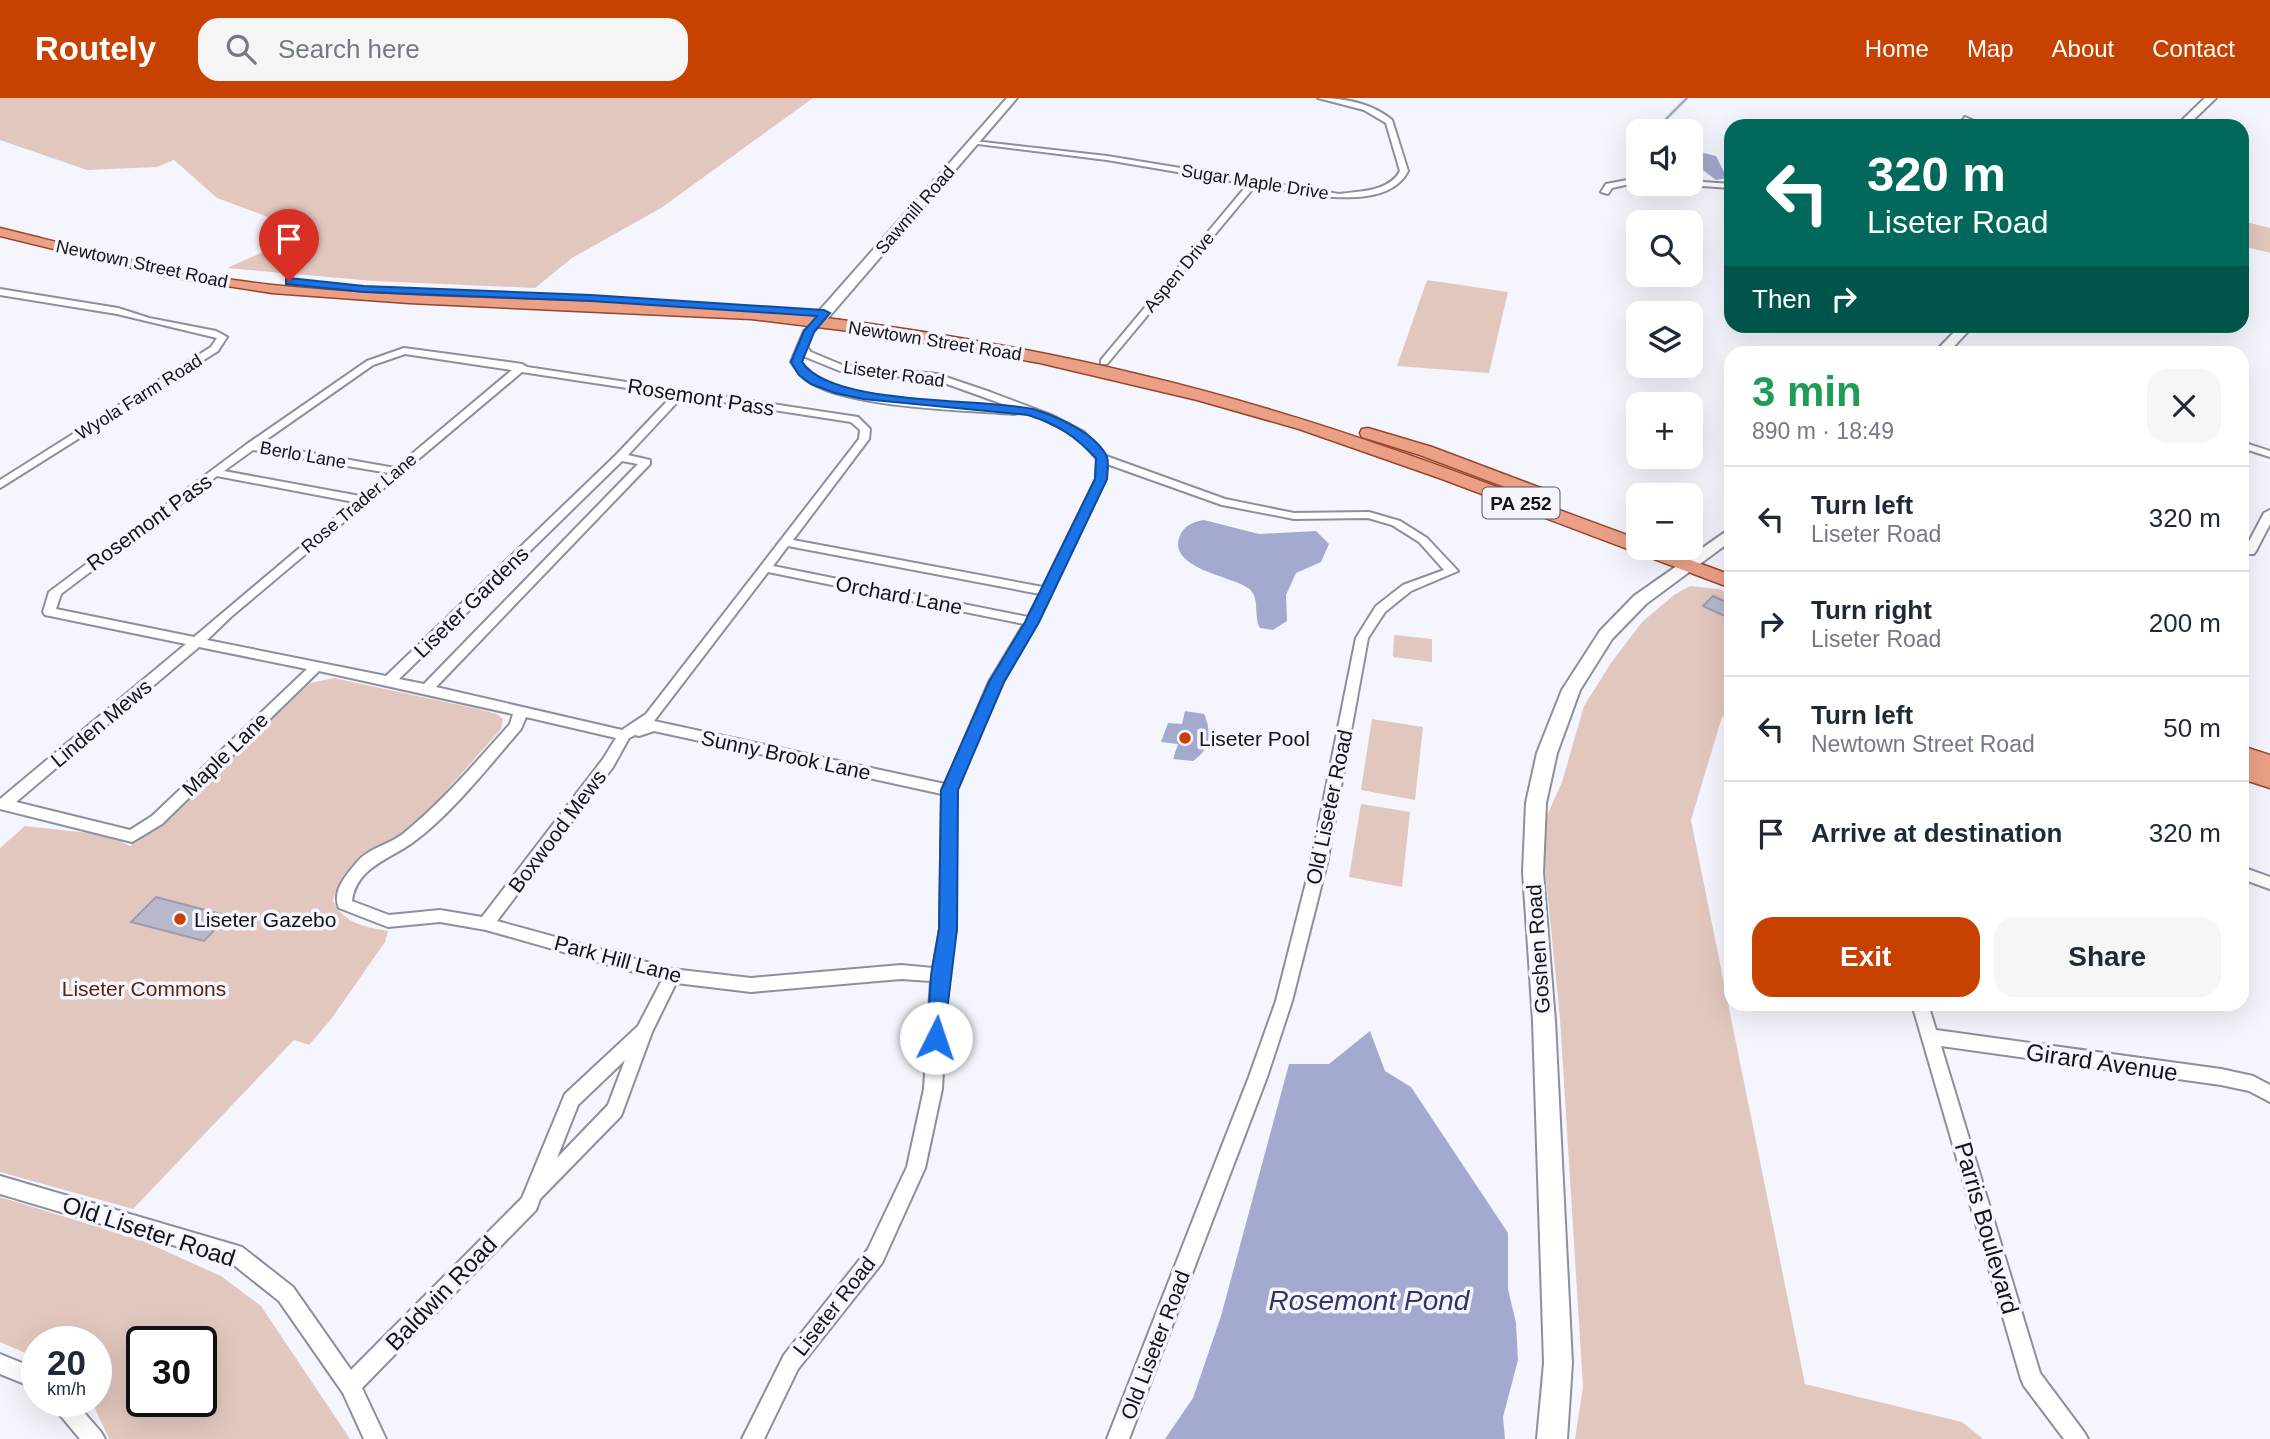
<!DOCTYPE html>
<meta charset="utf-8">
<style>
:root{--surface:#fff;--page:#f6f6f7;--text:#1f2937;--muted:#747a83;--line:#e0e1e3;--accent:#c74100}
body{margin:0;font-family:Arial,sans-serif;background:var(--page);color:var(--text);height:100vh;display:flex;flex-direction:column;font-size:26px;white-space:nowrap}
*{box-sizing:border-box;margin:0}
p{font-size:23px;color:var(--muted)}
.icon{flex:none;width:38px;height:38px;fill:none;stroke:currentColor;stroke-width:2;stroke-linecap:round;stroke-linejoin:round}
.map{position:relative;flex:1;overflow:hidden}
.panel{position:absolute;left:1724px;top:248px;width:525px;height:665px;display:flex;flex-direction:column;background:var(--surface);border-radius:21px;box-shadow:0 7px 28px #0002}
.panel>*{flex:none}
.top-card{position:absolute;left:1724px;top:21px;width:525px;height:214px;border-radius:21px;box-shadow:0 7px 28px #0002;background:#00695c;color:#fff;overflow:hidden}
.tools{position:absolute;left:1626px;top:21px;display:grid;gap:14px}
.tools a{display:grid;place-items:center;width:77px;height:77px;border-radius:14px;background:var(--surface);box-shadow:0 7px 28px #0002;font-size:35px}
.speed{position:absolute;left:21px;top:1228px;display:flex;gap:14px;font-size:35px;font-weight:700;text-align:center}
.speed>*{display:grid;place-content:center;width:91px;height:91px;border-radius:50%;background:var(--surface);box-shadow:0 7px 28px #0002;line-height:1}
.speed small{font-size:18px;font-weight:400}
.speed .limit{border:4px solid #111;border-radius:10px;background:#fff;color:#111}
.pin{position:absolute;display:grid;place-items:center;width:60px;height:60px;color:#fff;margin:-72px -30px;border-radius:50% 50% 50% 0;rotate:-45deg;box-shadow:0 0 7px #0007}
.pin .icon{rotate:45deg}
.me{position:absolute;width:77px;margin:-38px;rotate:4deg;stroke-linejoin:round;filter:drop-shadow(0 0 5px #0008)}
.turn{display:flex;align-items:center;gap:24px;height:147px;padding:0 28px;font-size:32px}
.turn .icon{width:91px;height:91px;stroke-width:2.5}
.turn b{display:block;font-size:49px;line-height:60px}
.then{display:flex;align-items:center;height:66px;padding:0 28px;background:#0003;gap:14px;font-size:26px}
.round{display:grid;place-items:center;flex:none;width:74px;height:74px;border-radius:21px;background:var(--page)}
.overview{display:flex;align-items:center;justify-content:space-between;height:119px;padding:0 28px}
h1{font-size:42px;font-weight:600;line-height:52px;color:#1e9e55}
.primary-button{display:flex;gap:14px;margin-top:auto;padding:14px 28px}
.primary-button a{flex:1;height:80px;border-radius:21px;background:var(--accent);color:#fff;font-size:28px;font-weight:600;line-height:80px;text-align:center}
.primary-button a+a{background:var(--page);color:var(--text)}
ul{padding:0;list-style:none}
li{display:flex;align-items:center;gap:21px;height:105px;padding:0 28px;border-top:2px solid var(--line)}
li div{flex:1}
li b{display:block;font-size:26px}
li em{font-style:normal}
header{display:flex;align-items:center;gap:42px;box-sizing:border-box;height:98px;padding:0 35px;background:var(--accent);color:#fff}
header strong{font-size:33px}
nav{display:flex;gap:38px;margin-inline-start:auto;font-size:24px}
.search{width:490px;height:63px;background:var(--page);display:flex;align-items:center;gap:18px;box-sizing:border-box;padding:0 24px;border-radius:21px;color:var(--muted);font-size:26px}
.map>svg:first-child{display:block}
.green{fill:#e2c7be;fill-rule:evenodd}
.water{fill:#a4a9cf}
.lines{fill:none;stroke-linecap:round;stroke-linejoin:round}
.stream{stroke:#a4a9cf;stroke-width:2.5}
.building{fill:#b7b9cb;stroke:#9a9cad;stroke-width:2}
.street-casing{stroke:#8c8f9f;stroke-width:4}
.secondary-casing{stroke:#8c8f9f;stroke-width:4}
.primary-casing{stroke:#97462c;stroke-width:3}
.street{fill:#fff;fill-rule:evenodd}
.secondary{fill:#fff;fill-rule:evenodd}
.primary{fill:#eba086;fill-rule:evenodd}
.route{fill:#1a73e8;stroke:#114b97;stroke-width:2}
.poi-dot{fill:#c74100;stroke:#f5f6fd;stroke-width:2.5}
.labels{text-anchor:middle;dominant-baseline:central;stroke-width:7;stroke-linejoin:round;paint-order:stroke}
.far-street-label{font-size:18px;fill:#13141a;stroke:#f5f6fd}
.shield{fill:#f5f6fd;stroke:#57585e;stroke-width:2}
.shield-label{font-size:19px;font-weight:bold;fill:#13141a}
.street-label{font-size:21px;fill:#13141a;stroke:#f5f6fd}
.poi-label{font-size:21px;fill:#13141a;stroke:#f5f6fd;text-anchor:start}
.park-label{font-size:21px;fill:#582310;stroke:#f5f6fd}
.near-street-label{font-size:24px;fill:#13141a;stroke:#f5f6fd}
.near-water-label{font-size:28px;font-style:italic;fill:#323566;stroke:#f5f6fd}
</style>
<header>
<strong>Routely</strong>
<div class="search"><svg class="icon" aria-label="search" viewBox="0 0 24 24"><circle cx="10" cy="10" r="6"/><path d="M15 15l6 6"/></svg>Search here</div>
<nav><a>Home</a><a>Map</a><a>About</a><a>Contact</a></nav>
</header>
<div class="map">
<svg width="2270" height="1341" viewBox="0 0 2270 1341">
<rect width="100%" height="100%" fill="#f5f6fd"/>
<g class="green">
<path d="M0 0H813L661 110 572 160 535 190 374 183 227 170 308 134 217 100 174 62 157 69 87 72 0 42Z"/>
<path d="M2242 123 2270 130V155L2242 148Z"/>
<path d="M1427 182 1508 194 1489 275 1397 268Z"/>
<path d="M1690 488 1718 491 1731 496V615L1722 619 1691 722 1805 1286 1962 1324 1983 1341H1575L1583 1289 1560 921 1541 731 1562 684 1584 608 1611 565 1642 524 1674 497Z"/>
<path d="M1394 537 1432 541V564L1393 559Z"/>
<path d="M334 580 478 611 497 616 503 621 501 631 424 718C390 751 347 752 333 803 344 826 366 829 388 833L385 844 332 920 309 947 294 942 133 1111 0 1074V750L25 728 107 737 130 748 211 679 310 585Z"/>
<path d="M1372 621 1423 629 1415 702 1361 692Z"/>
<path d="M1361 706 1410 714 1402 789 1349 779Z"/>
<path d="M0 1099 141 1142 221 1178 261 1208 350 1341H109L92 1304H96V1244H37V1260L0 1244ZM142 1244H201V1304H142Z"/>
</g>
<g class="water">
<path d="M1691 52 1716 58 1727 80 1716 82 1691 63Z"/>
<path d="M1204 422 1259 436 1316 433 1329 446 1321 464 1296 475 1286 497 1287 523 1273 532 1260 530C1253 518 1261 499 1248 490 1232 478 1170 471 1179 440 1183 428 1192 424 1204 422Z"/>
<path d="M1185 613 1204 616C1212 634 1211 651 1193 663L1173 661 1178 646 1161 644 1168 625 1182 626Z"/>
<path d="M1370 933 1385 973 1411 989 1508 1135V1191L1516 1225 1518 1262 1503 1319 1505 1341H1165L1193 1300 1221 1218 1289 966H1329Z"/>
</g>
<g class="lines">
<path class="stream" d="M1667 33 1666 21 1687 0"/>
</g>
<g class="building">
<path d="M1713 498 1731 506V521L1703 508Z"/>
<path d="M156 799 228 818 204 843 131 824Z"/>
</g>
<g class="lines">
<g class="street-casing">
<g id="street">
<path d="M1318 0C1343 0 1372 5 1392 22L1408 73C1385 118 1295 93 1256 87L1107 266H1101V262L1248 86 1107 62 970 45 974 43 1107 58 1339 96C1360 93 1389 94 1400 73L1386 25 1364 12Z"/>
<path d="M1965 19 1981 26 1982 28H1973L1962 23Z"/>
<path d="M1638 80V84L1612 90 1608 96 1601 94 1606 86Z"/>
<path d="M1690 83 1731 86V90L1687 87 1690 86Z"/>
<path d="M0 191 118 210 149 220 216 233 227 239 218 253 0 390V382L211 249 217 240 117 216 0 197Z"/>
<path d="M817 221 822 224 813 234 807 249 811 254 842 267 937 276 990 294 1051 317 1084 334 1106 358 1225 401 1294 415 1369 414 1400 423 1427 440 1458 473 1411 493 1385 514 1368 540 1327 765 1292 903 1267 979 1129 1341H1107L1249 979 1276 903 1311 765 1356 540 1376 508 1403 487 1444 472 1419 444 1392 427 1368 420 1294 421 1222 407 1107 366 1106 381 1038 524 1003 584 956 692V831L948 877 942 991 925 1070 882 1165 798 1271 764 1341H742L784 1257 868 1151 907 1069 924 991 931 883 901 881 751 894 676 885 652 934 621 1018 540 1101 536 1112 362 1290 386 1341H364L343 1295 279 1203 230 1164 0 1096V1078L242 1149 293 1189 351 1272 522 1100 565 996 638 928 662 882 486 832 440 824 388 829 339 810C331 793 347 776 358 763 369 750 391 746 404 735 443 703 476 664 510 626L513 616 319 573 162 726 132 744 0 711V701L186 546 45 517 43 514 49 494 247 346 367 263 404 250 522 266 527 269 858 319 870 331 869 341 793 442 1043 489 1096 381 1097 361 1076 338 1043 321 1018 312V315L1014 316C965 312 842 310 805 281 799 276 795 270 791 264L804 233ZM405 256 512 272 395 370 260 346 373 267ZM803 258 840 273 936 282 1014 310C964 306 829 306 801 264ZM522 274 673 297 616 357 386 578 207 542 232 518ZM683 298 851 324 860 332 859 341 646 616 622 632 436 589 650 366V362L628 357ZM253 352 389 375 360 398 224 373ZM622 363 638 366 424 586 399 581ZM217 378 354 404 194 539 56 511 61 496ZM788 448 1040 496 1028 519 773 468ZM768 474 1024 526 989 584 945 686 654 623ZM199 549 307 571 152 718 130 732 16 704ZM526 619 616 640 603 661 482 819 440 812 389 817 352 803C356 770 388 762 412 745 451 717 489 668 521 631ZM654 633 942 696 940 831 933 870 901 867 751 880 672 871 497 823 613 669 629 640 635 637 639 638ZM625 962 608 1007 557 1060 578 1007Z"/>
<path d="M2242 344 2270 353V359L2242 350Z"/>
<path d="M2270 412V426L2256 453 2254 456H2246L2244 453 2264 415Z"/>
<path d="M2242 769 2270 779V791L2242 781Z"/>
<path d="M1912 906H1928L1936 932 2221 971 2253 978 2270 987V1004L2249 993 2221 987 1941 948 2040 1275 2084 1334 2088 1341H2064L2024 1288 2021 1281Z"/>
<path d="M0 1256 37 1271V1291L0 1276Z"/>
<path d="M52 1304H75L101 1334 105 1341H80L55 1311Z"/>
</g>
</g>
<g class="secondary-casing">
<g id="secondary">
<path d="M1007 0H1017L822 227H812V221Z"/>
<path d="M2205 0H2216L2187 28H2176Z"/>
<path d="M1960 228H1973L1947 256H1933Z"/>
<path d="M1731 430V443L1646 506 1612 541 1580 592 1557 655 1546 705 1543 774 1555 923 1572 1265 1567 1341H1537L1544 1265 1533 923 1523 774 1526 705 1537 655 1562 592 1600 533 1634 498Z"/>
</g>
</g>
<g class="primary-casing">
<g id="primary">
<path d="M0 130C90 152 180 177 272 187 454 206 637 198 819 219 969 238 1119 267 1264 310 1391 347 1514 396 1638 441V450H1658L1731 477V490L1442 381 1299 331 1197 302 1040 265 874 236 751 221 409 205 272 195 169 179 0 138Z"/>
<path d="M1368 330 1432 349 1546 392 1549 396 1546 400H1534L1420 357 1362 339 1360 335 1362 331Z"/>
<path d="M2242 648 2270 657V690L2242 681Z"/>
</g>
</g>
<use href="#street" class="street"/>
<use href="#secondary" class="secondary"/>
<use href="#primary" class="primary"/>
</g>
<path class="route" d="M289 180 364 188 591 197 824 212 830 215 814 234 802 264C830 308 981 300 1033 311 1056 318 1096 335 1107 359 1109 364 1107 375 1107 381L1039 524 1004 584 958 692 957 831 943 946 936 949 930 946 927 940 931 877 939 831 941 692 989 584 1025 524 1095 381 1096 360C1075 338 1057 326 1028 317L863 301 835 295 811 286 799 277 791 264 804 233 817 218 591 203 364 194 286 186V181Z"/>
<g class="poi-dot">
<circle cx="1185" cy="640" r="7"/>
<circle cx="180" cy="821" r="7"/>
</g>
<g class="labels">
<g class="far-street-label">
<text transform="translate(1255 84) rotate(9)">Sugar Maple Drive</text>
<text transform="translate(915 112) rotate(-49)">Sawmill Road</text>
<text transform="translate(142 166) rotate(12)">Newtown Street Road</text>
<text transform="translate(1179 174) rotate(-50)">Aspen Drive</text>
<text transform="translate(935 243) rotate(9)">Newtown Street Road</text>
<text transform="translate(894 276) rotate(8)">Liseter Road</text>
<text transform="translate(139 299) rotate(-32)">Wyola Farm Road</text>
<text transform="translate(303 357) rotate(10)">Berlo Lane</text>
<text transform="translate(359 405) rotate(-40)">Rose Trader Lane</text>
</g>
<rect class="shield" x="1482.5" y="389.5" width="77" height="31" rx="5"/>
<g class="shield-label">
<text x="1521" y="405">PA 252</text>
</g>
<g class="street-label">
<text transform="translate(701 299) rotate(9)">Rosemont Pass</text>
<text transform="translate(149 424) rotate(-36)">Rosemont Pass</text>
<text transform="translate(899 497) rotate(11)">Orchard Lane</text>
<text transform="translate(471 504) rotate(-44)">Liseter Gardens</text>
<text transform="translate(101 625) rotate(-40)">Linden Mews</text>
<text transform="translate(225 656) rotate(-44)">Maple Lane</text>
<text transform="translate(786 657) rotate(12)">Sunny Brook Lane</text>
<text transform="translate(1329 709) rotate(-78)">Old Liseter Road</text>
<text transform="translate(557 733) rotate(-53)">Boxwood Mews</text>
<text transform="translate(1538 851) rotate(-94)">Goshen Road</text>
<text transform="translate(618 861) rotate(15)">Park Hill Lane</text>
<text transform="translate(834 1208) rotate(-52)">Liseter Road</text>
<text transform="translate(1155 1247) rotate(-69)">Old Liseter Road</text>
</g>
<g class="poi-label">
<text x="1199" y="640">Liseter Pool</text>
<text x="194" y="821">Liseter Gazebo</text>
</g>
<g class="park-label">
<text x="144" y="890">Liseter Commons</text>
</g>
<g class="near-street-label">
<text transform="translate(2102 964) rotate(8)">Girard Avenue</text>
<text transform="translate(1987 1130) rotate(74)">Parris Boulevard</text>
<text transform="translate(149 1133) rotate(18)">Old Liseter Road</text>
<text transform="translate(441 1195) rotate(-46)">Baldwin Road</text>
</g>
<g class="near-water-label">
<text x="1369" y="1202">Rosemont Pond</text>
</g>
</g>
</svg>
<div class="tools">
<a><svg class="icon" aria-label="sound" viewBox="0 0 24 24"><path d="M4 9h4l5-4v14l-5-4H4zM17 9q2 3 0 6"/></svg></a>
<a><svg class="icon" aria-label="search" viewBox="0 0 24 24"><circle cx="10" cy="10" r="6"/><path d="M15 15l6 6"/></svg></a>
<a><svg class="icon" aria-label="layers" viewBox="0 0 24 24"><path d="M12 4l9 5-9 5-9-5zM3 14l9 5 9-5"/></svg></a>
<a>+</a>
<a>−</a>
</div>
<div class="speed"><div>20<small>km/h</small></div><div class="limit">30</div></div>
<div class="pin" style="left:289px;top:183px;background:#d93025"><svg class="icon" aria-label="arrive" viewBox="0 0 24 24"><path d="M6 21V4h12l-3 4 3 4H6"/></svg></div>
<svg class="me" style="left:936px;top:940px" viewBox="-20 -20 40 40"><circle r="19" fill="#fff"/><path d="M0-13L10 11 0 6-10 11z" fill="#1a73e8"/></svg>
<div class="top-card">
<div class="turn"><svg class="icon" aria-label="left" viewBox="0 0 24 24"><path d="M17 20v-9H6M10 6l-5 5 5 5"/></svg><div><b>320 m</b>Liseter Road</div></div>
<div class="then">Then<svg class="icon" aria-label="right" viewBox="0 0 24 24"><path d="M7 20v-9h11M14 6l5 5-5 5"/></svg></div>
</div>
<section class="panel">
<div class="overview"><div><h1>3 min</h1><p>890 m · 18:49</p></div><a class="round"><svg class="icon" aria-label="close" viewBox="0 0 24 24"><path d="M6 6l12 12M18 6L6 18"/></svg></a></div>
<ul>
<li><svg class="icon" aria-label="left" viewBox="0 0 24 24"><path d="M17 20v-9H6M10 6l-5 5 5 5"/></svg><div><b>Turn left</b><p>Liseter Road</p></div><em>320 m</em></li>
<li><svg class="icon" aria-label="right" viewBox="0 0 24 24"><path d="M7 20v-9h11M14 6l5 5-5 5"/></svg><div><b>Turn right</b><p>Liseter Road</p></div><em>200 m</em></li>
<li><svg class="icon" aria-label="left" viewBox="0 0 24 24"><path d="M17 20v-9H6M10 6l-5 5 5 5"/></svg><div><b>Turn left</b><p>Newtown Street Road</p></div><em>50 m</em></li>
<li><svg class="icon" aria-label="arrive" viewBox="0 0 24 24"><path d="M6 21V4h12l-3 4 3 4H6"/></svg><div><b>Arrive at destination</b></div><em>320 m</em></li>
</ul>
<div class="primary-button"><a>Exit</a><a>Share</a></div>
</section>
</div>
